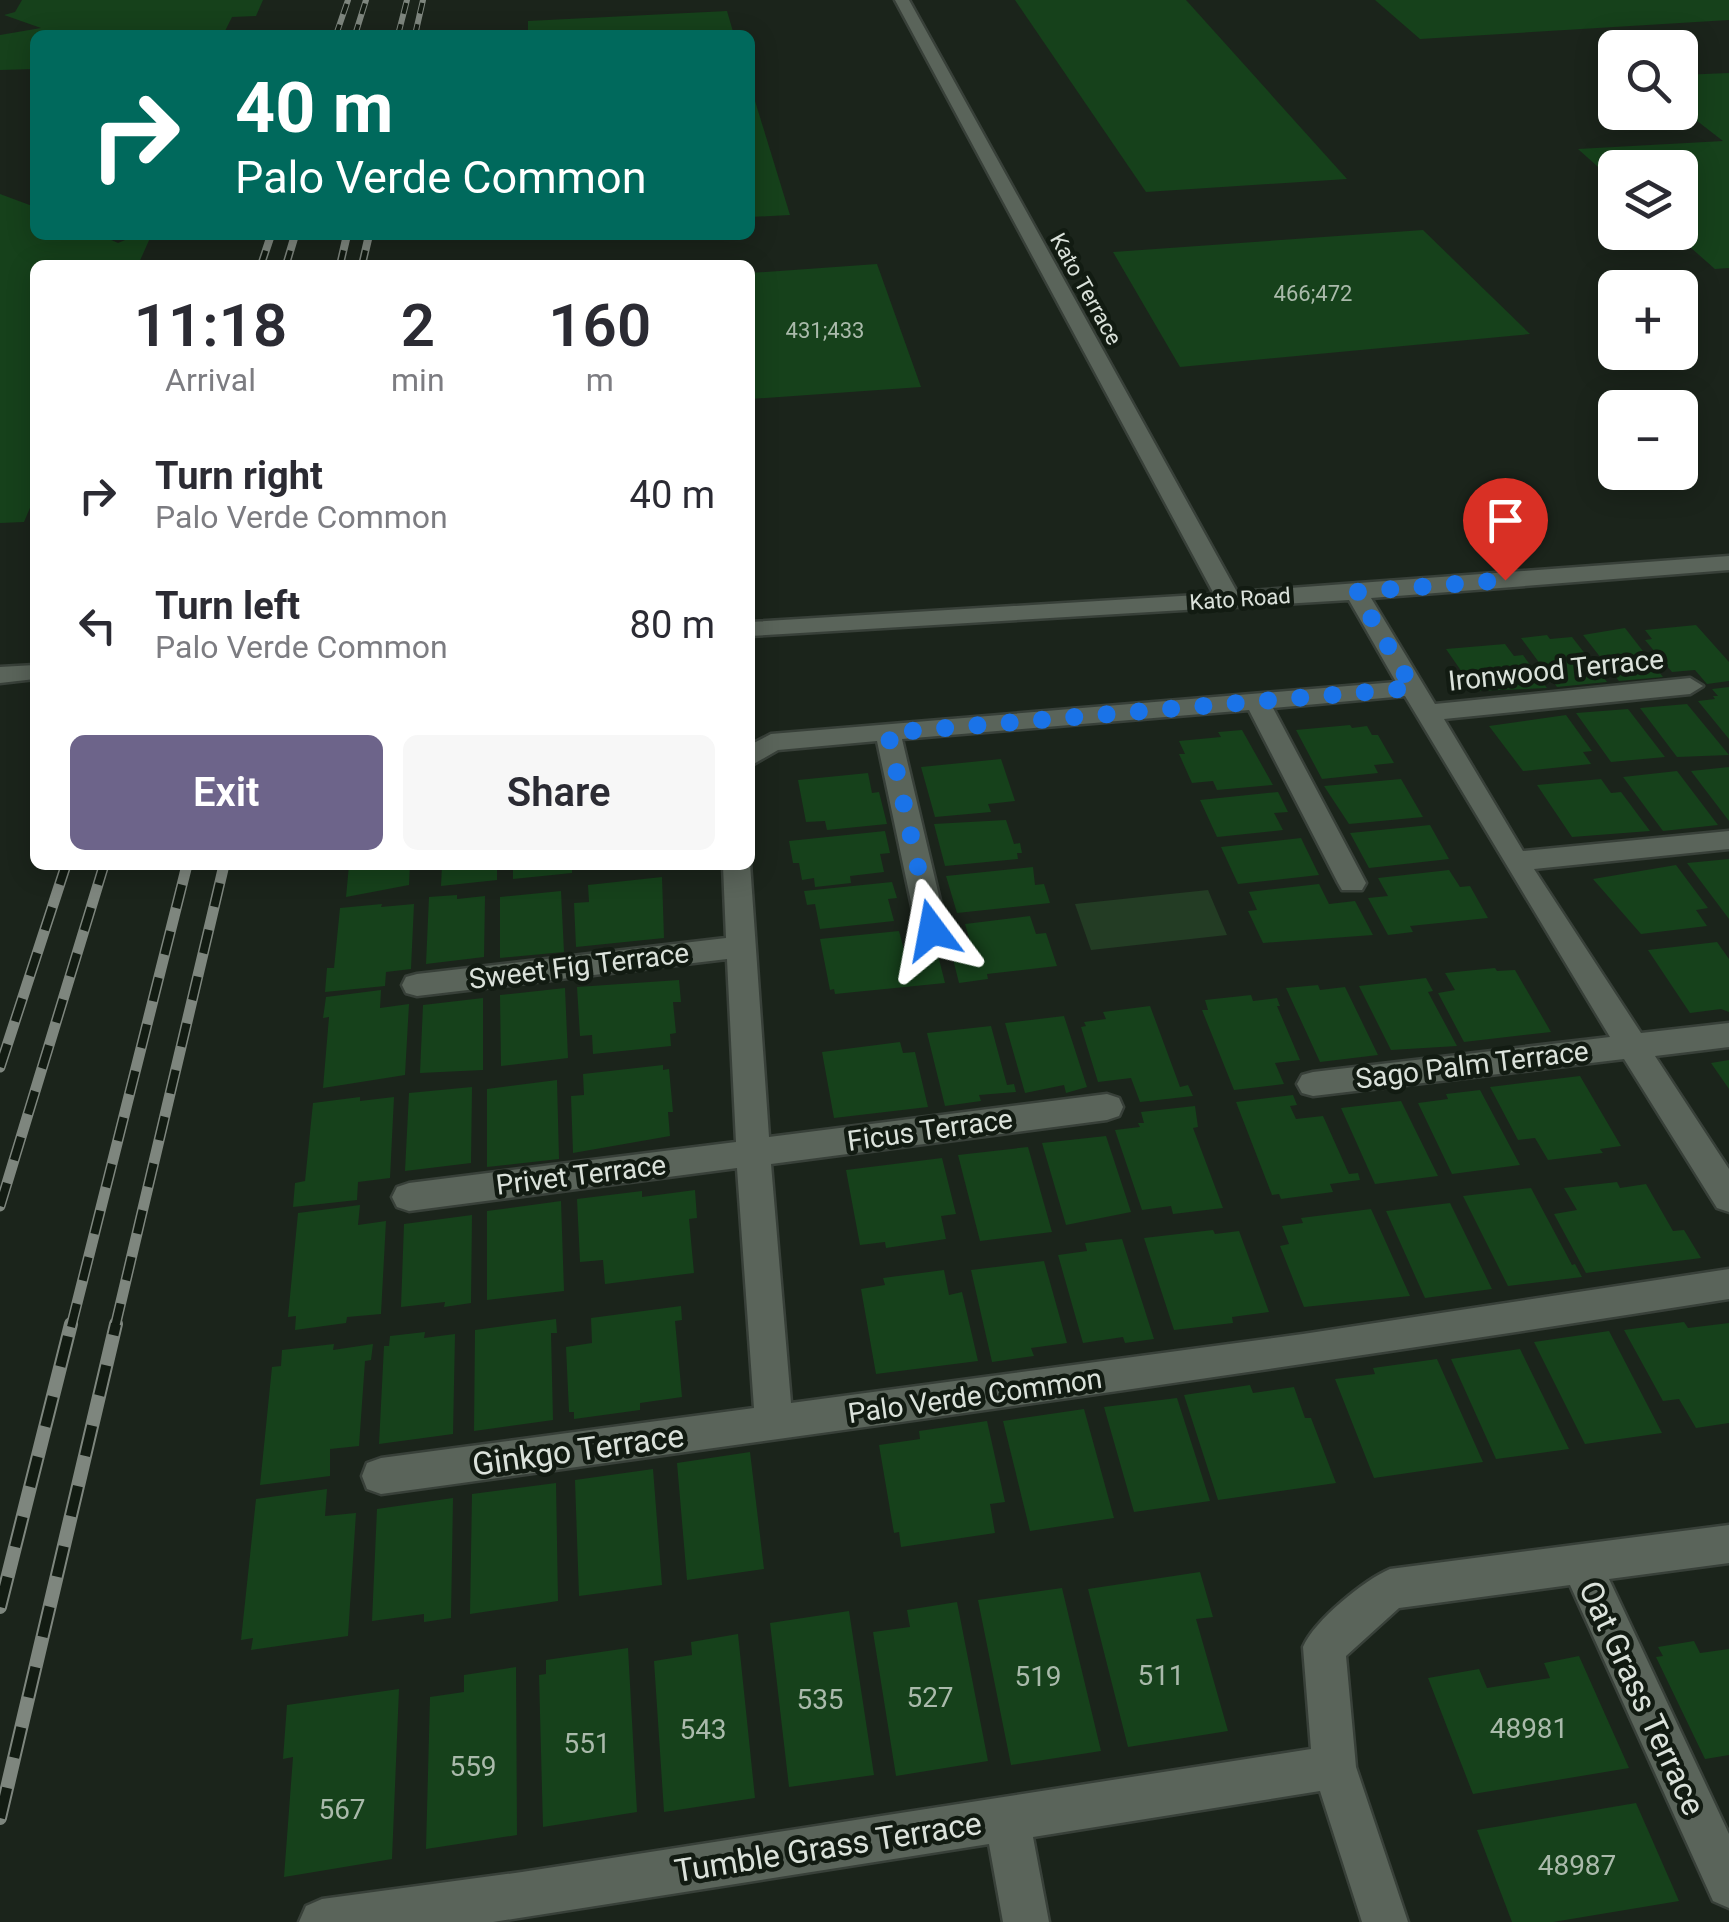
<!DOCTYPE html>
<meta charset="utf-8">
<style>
:root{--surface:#fff;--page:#f7f7f7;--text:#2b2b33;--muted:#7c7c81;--accent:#6d648a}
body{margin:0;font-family:Roboto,sans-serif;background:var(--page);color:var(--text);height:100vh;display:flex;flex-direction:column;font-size:38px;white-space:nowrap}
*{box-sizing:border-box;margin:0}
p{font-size:32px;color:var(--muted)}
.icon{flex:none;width:55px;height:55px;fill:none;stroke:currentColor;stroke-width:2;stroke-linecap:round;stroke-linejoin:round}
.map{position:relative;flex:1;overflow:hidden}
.drawer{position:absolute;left:30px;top:260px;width:725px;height:610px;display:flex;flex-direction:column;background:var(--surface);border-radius:15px;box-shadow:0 5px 25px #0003}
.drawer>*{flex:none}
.top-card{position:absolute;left:30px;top:30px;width:725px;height:210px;border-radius:15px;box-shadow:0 5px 25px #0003;background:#00695c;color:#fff;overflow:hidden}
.tools{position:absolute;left:1598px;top:30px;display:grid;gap:20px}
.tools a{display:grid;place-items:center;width:100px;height:100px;border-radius:15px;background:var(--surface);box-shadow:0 5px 25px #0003;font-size:50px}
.pin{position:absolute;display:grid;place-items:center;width:85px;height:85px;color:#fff;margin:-102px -42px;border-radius:50% 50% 50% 0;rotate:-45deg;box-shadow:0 0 10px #0007}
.pin .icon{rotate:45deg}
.me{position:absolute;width:110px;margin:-55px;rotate:347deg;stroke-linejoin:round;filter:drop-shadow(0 0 8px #0008)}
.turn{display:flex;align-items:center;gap:35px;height:210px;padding:0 40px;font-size:45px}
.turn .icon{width:130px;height:130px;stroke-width:2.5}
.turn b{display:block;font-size:70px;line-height:85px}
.eta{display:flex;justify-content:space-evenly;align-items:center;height:170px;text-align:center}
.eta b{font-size:60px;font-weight:600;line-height:70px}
.primary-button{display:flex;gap:20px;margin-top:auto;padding:20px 40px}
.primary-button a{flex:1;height:115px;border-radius:15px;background:var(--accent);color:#fff;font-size:40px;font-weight:600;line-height:115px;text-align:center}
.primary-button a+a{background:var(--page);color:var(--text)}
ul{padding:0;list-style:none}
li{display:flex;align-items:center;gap:30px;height:130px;padding:0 40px}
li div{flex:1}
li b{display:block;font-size:38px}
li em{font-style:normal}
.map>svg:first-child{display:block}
.green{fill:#233c24}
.building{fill:#16411b}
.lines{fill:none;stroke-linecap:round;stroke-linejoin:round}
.minor-casing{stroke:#384039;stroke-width:5}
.minor{fill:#5a645a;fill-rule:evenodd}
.rail-far3-casing{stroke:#7e867e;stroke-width:6}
.rail-far2-casing{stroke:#7e867e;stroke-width:8}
.rail-far1-casing{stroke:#7e867e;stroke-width:11}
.rail-casing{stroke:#7e867e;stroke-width:14}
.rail-far3{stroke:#121b12;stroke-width:4;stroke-dasharray:11;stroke-linecap:butt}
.rail-far2{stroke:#121b12;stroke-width:5;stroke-dasharray:15;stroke-linecap:butt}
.rail-far1{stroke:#121b12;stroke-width:8;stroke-dasharray:24;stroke-linecap:butt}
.rail{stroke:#121b12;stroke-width:10;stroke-dasharray:31;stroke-linecap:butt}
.route{stroke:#1a73e8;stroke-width:18;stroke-dasharray:0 32.4}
.labels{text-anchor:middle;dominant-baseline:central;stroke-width:9;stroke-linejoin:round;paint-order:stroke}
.far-street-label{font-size:22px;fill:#dbe2db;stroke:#121b12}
.number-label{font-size:22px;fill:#aabaab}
.street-label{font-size:28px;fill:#dbe2db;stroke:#121b12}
.near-number-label{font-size:28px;fill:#aabaab}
.near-street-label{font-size:32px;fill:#dbe2db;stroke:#121b12}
</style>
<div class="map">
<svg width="1729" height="1922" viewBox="0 0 1729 1922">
<rect width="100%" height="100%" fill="#1b241b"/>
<path class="green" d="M1208 890 1227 935 1091 950 1075 904Z"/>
<g class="building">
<path d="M22 0H263L256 16 232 17 223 35H35V69L0 70V35L41 28 4 15 15 12Z"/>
<path d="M1015 0H1186L1347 179 1146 192Z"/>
<path d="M1375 0H1729V20L1420 39Z"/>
<path d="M727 11 734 35H528V21Z"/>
<path d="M1729 73V268L1715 269 1673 232H1680V168H1615V182L1578 149 1723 141 1692 117 1664 119 1656 112H1680V75Z"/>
<path d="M751 88 790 215 750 217Z"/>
<path d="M0 194 35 207V235H100L118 243 137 235 150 238 138 265H35V496L24 522 0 523Z"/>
<path d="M1423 230 1530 334 1180 367 1113 252Z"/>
<path d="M877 264 921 387 750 399V273Z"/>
<path d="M1696 625 1729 662V681L1707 684 1695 670 1672 672 1645 640 1652 639 1645 630Z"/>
<path d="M1625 628 1663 677 1619 681 1583 635Z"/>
<path d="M1547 635 1550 639 1572 637 1607 682 1557 687 1521 638Z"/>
<path d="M1505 644 1514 656 1523 655 1547 688 1475 691 1446 649Z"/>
<path d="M1729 687V739L1698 701 1715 699 1713 696H1718L1712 689Z"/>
<path d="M1687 704 1729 755 1677 757 1640 708Z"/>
<path d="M1628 709 1665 757 1611 762 1576 713Z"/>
<path d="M1566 715 1592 751 1583 752 1591 764 1523 771 1489 726Z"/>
<path d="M1350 725 1352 728 1367 726 1372 735H1378L1394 763 1374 765 1378 773 1322 779 1296 730Z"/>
<path d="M1242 730 1273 785 1217 790 1213 781 1192 783 1179 754H1185L1179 741 1221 737 1218 732Z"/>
<path d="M1001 759 1015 801 988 804 991 812 935 817 921 767Z"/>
<path d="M1729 767V821L1691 771Z"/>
<path d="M1677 771 1718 825 1663 831 1623 777Z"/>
<path d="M868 773 872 793 879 792 887 824 827 830 825 821 806 822 798 780Z"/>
<path d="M1401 779 1423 817 1349 824 1324 786Z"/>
<path d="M1601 779 1611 793 1621 792 1650 831 1572 837 1537 785Z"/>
<path d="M1278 792 1288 812 1274 813 1283 830 1217 837 1200 800Z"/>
<path d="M1006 820 1014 844 1020 843 1022 853H1017L1018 859 945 866 934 824Z"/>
<path d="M1430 825 1449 859 1369 868 1350 833Z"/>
<path d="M885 831 890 853 880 854 884 872 850 876 851 883 815 887 814 878 802 880 799 863H793L789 841Z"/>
<path d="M1301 838 1319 875 1238 884 1221 847Z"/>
<path d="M1729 859V919L1687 863Z"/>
<path d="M349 865H410L409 885 346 897Z"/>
<path d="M442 865H497V880L441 886Z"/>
<path d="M513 865H572V873L513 879Z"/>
<path d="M1676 865 1708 908 1696 910 1707 926 1641 934 1593 879Z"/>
<path d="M1033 867 1035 885 1044 884 1050 903 957 913 946 876Z"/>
<path d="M1449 870 1460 887 1470 886 1488 918 1410 926 1413 932 1388 935 1368 898 1388 896 1378 878Z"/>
<path d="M662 877 664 938 576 947 574 903 589 902 588 885Z"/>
<path d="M892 882 897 898 888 899 894 921 820 929 815 904 807 905 804 891Z"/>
<path d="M1319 884 1329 904 1355 901 1373 935 1263 943 1248 911 1257 910 1249 892Z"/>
<path d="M561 891 564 952 500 958V897Z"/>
<path d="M457 895V899L485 896 484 957 426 964 429 897Z"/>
<path d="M382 904 381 907 414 904 411 969 386 972 385 986 325 992 327 968H334L340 908Z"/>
<path d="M1030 916 1036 934 1046 933 1057 966 987 974 988 979 959 983 949 943 970 941 965 924Z"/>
<path d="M899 931 904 950 936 947 945 983 835 994 834 989 830 990 820 939Z"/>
<path d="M1717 942 1729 959V1012L1721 1009 1690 1013 1648 950Z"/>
<path d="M1495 968 1497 971 1515 970 1551 1032 1464 1042 1438 993 1455 990 1445 973Z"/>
<path d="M1426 978 1433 991 1428 992 1457 1046 1391 1050 1359 986Z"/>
<path d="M679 980 681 1002H673L676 1033 670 1034 671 1046 593 1054 592 1035 580 1036 577 987Z"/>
<path d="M1318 985 1320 990 1345 987 1378 1055 1320 1062 1286 988Z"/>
<path d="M565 988 568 1058 501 1066 500 995Z"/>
<path d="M381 990 380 1008 409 1004 405 1075 323 1088 329 1017 323 1018 326 997Z"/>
<path d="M1251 995 1253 1001 1277 998 1280 1006H1277L1300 1060 1275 1063 1284 1084 1234 1090 1202 1010H1208L1205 1000Z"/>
<path d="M483 998V1070L420 1073 423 1005Z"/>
<path d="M1150 1006 1180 1087 1188 1085 1193 1096 1140 1102 1131 1078 1098 1082 1081 1027 1086 1026 1084 1022 1106 1019 1103 1012Z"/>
<path d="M1064 1016 1087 1087 1066 1093 1064 1085 1025 1093 1005 1023Z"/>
<path d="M991 1026 1007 1085 1014 1084 1016 1092 979 1095 981 1101 945 1106 927 1033Z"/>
<path d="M900 1042 903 1053 915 1052 928 1107 834 1118 822 1052Z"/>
<path d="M1729 1060V1089L1711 1063Z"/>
<path d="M663 1065V1070L669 1069 673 1112H668L670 1136 573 1153 571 1096 584 1095 583 1074Z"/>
<path d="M1580 1076 1621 1146 1600 1149 1603 1153 1548 1160 1535 1138 1518 1140 1490 1087Z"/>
<path d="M557 1080 559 1159 487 1167V1089Z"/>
<path d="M472 1087 471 1163 405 1171 409 1093Z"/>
<path d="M1480 1090 1520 1165 1452 1174 1418 1103 1448 1099 1446 1094Z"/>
<path d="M1293 1095 1297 1105 1290 1106 1296 1119 1323 1116 1349 1174 1358 1173 1360 1180 1330 1184 1333 1192 1281 1199 1279 1194 1272 1195 1236 1102Z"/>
<path d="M360 1097V1101L394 1097 390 1178 358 1182 357 1200 293 1207 295 1183 305 1181 313 1103Z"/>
<path d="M1401 1101 1438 1176 1375 1184 1341 1108Z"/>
<path d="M1195 1106 1198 1127 1193 1128 1223 1208 1173 1214 1171 1206 1142 1210 1115 1130 1140 1127 1138 1123H1144L1141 1112Z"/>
<path d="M1106 1136 1131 1212 1066 1225 1042 1143Z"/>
<path d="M1028 1147 1052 1232 980 1241 958 1155Z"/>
<path d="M942 1158 956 1214 941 1216 946 1239 886 1248 885 1242 860 1245 846 1170Z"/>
<path d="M1617 1182 1620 1188 1646 1184 1673 1231 1684 1230 1701 1258 1586 1273 1554 1214 1577 1210 1564 1188Z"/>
<path d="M1531 1188 1572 1265 1575 1264 1582 1277 1508 1286 1463 1196Z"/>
<path d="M695 1190 697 1218 689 1219 694 1273 605 1284 603 1260 580 1262 577 1199 642 1191V1197Z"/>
<path d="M561 1201 564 1291 487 1300V1211Z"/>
<path d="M1450 1203 1492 1289 1425 1298 1386 1211Z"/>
<path d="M360 1205 358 1225 386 1221 381 1314 347 1317 346 1323 295 1330 296 1316 288 1317 298 1213Z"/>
<path d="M1371 1209 1410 1296 1304 1307 1280 1246 1289 1244 1282 1226 1303 1223 1301 1218Z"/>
<path d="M472 1215 471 1303 444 1307 445 1302 401 1307 404 1224Z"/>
<path d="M1213 1230 1215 1234 1239 1231 1269 1312 1232 1317 1233 1323 1174 1330 1144 1238Z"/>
<path d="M1122 1239 1154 1339 1125 1343 1123 1337 1083 1343 1058 1255 1087 1251 1085 1243Z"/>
<path d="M1044 1261 1067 1343 1031 1348 1034 1356 992 1362 971 1270Z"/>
<path d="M944 1270 949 1295 962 1292 978 1361 876 1374 861 1289 885 1285 883 1278Z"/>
<path d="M681 1306 682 1320 675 1321 682 1397 640 1403V1410L574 1419V1412H569L566 1347 592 1343 591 1318Z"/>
<path d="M556 1319 557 1333H551L553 1420 474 1431 475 1330Z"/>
<path d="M1684 1322 1688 1328 1729 1323V1423L1696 1428 1679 1399 1663 1401 1624 1330Z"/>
<path d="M1609 1331 1662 1433 1585 1444 1534 1342Z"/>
<path d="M425 1332 424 1338 455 1334 453 1434 379 1444 384 1346H389L390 1336Z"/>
<path d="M334 1344 333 1350 373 1344 371 1360 365 1361 359 1446 330 1449V1476L260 1485 272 1367 281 1366 282 1350Z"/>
<path d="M1520 1349 1569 1449 1496 1459 1451 1359Z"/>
<path d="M1437 1359 1483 1462 1374 1478 1335 1379 1375 1374 1373 1368Z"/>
<path d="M1250 1385 1253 1393 1294 1387 1305 1418H1311L1336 1483 1218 1500 1184 1395Z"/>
<path d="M1177 1398 1210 1501 1134 1512 1104 1407Z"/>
<path d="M1084 1409 1114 1518 1030 1531 1003 1421Z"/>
<path d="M987 1421 1005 1502 990 1504 995 1533 901 1547 899 1532 894 1533 879 1445 920 1439 919 1431Z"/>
<path d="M750 1452 764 1569 687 1580 677 1463Z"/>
<path d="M653 1469 662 1585 579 1596 575 1480Z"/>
<path d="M556 1483 558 1601 470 1614 472 1494Z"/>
<path d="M327 1489 325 1516 356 1513 348 1636 251 1650 253 1638 241 1640 256 1499Z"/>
<path d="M453 1498 451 1618 424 1622V1614L372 1621 377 1509Z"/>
<path d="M1200 1572 1213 1617 1196 1619 1228 1731 1128 1747 1088 1589Z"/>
<path d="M1062 1588 1101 1751 1011 1765 978 1600Z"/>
<path d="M957 1602 988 1761 896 1776 873 1632 910 1627 907 1610Z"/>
<path d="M849 1611 874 1775 789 1787 770 1623Z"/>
<path d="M738 1634 755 1798 664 1812 654 1661 692 1655 691 1642Z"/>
<path d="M1694 1641 1700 1653 1729 1649V1755L1705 1759 1656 1657 1663 1656 1658 1647Z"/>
<path d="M628 1648 637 1812 543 1827 539 1675 546 1674V1660Z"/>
<path d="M1579 1656 1629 1768 1473 1794 1428 1678 1479 1669 1487 1688 1550 1678 1544 1663Z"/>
<path d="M516 1667 517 1835 426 1849 430 1697 464 1692V1675Z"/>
<path d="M399 1689 392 1859 284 1877 293 1757 283 1759 287 1705Z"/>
<path d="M1636 1803 1679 1901 1553 1922H1512L1477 1830Z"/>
</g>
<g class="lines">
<g class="minor-casing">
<g id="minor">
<path d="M895 0H909L1237 592 1729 556V570L1371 598 1435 704 1690 678 1703 686 1690 694 1444 719 1523 851 1729 831V849L1534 869 1641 1033 1729 1023V1047L1655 1056 1729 1169V1212L1717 1208 1624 1059 1313 1096 1302 1093 1297 1084 1302 1075 1313 1072 1610 1037 1405 696 1273 708 1366 883 1362 890H1342L1338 883 1249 710 902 739 947 930 942 937 932 940 922 937 917 930 877 741 778 750 750 766V745L771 734 1396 682 1349 600 750 636V622L1214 594Z"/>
<path d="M35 665V679L0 683V667Z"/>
<path d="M750 863 769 1137 1107 1094 1119 1098 1123 1107 1119 1116 1107 1120 771 1164 791 1403 1303 1334 1729 1269V1299C1280 1370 831 1432 381 1494L367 1489 362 1476 367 1463 381 1458 754 1408 737 1168 409 1211 397 1207 392 1197 397 1187 409 1183 736 1142 727 959 417 996 406 993 402 985 406 977 417 974 726 938 723 865Z"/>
<path d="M1729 1525V1563L1609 1579 1729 1834V1908L1713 1901 1570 1585 1399 1608 1346 1656 1356 1767 1408 1922H1362L1320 1791 1033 1837 1049 1922H1003L989 1844 493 1922H299L306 1906 322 1899 522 1872 1311 1749 1303 1647C1314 1621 1364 1580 1390 1569Z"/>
</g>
</g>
<use href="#minor" class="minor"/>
<g class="rail-far3-casing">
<g id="rail-far3">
<path d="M336 35 348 0"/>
<path d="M355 35 366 0"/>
<path d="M398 35 407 0"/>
<path d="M415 35 423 0"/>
</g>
</g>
<g class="rail-far2-casing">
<g id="rail-far2">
<path d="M261 265 271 235"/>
<path d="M286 265 295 235"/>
<path d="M340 265 347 235"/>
<path d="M362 265 369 235"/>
</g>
</g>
<g class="rail-far1-casing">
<g id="rail-far1">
<path d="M0 1067 66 865"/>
<path d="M0 1206 104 865"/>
<path d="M71 1327 187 865"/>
<path d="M115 1327 224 865"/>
</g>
</g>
<g class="rail-casing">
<g id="rail">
<path d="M0 1607 71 1324"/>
<path d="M0 1818 116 1324"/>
</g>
</g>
<use href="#rail-far3" class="rail-far3"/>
<use href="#rail-far2" class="rail-far2"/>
<use href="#rail-far1" class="rail-far1"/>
<use href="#rail" class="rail"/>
</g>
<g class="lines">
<path class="route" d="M932 930 888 733 1413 688 1356 592 1505 580"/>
</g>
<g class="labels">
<g class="far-street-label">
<text transform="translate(1086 289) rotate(61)">Kato Terrace</text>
<text transform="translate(1240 599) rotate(-4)">Kato Road</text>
</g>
<g class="number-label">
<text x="1313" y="293">466;472</text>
<text x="825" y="330">431;433</text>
</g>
<g class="street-label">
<text transform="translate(1556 670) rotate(-6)">Ironwood Terrace</text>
<text transform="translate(579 966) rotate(-7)">Sweet Fig Terrace</text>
<text transform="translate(1472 1065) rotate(-7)">Sago Palm Terrace</text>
<text transform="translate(930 1130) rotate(-8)">Ficus Terrace</text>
<text transform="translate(581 1175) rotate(-7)">Privet Terrace</text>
<text transform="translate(975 1396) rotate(-8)">Palo Verde Common</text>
</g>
<g class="near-number-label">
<text x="1161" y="1675">511</text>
<text x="1038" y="1676">519</text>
<text x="930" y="1697">527</text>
<text x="820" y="1699">535</text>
<text x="1529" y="1728">48981</text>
<text x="703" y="1729">543</text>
<text x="587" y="1743">551</text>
<text x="473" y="1766">559</text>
<text x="342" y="1809">567</text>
<text x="1577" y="1865">48987</text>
</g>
<g class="near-street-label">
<text transform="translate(578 1450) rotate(-8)">Ginkgo Terrace</text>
<text transform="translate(1642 1698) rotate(65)">Oat Grass Terrace</text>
<text transform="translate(828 1847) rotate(-9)">Tumble Grass Terrace</text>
</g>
</g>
</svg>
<div class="tools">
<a><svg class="icon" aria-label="search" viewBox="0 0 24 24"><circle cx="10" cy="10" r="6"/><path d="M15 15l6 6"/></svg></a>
<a><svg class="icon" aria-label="layers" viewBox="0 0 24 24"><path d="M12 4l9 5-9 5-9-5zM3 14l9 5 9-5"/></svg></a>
<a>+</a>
<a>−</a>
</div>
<div class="pin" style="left:1505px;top:580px;background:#d93025"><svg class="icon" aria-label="arrive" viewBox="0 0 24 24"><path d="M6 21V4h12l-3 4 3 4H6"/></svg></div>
<svg class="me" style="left:932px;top:930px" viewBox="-20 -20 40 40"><path d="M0-17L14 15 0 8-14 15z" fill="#1a73e8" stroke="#fff" stroke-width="4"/></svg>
<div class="top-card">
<div class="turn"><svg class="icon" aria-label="right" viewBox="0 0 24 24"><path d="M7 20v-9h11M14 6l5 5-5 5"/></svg><div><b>40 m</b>Palo Verde Common</div></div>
</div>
<section class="drawer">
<div class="eta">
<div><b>11:18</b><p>Arrival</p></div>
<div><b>2</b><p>min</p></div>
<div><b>160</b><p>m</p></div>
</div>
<ul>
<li><svg class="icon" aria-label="right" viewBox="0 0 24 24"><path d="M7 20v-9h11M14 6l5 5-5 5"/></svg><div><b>Turn right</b><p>Palo Verde Common</p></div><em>40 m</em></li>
<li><svg class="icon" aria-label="left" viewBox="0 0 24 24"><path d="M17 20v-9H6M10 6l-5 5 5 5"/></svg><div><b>Turn left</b><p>Palo Verde Common</p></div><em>80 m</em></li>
</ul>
<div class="primary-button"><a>Exit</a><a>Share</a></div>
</section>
</div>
